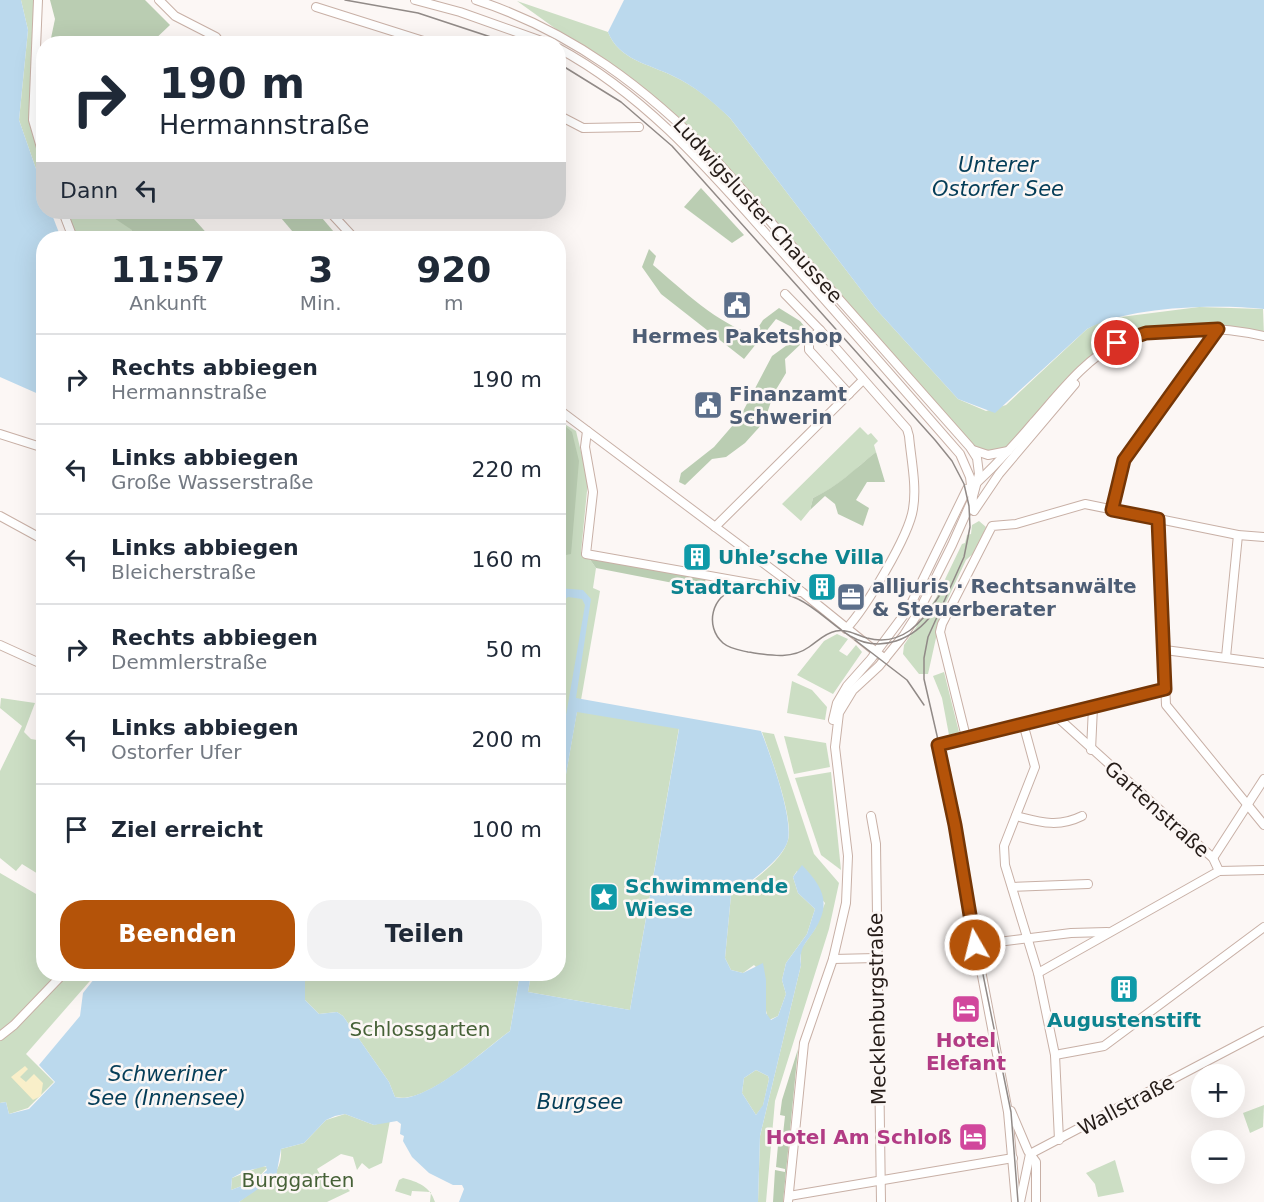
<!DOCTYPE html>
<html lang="de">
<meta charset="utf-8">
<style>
:root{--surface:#fff;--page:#f2f2f3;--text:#1f2937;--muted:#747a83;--line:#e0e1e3;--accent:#b45309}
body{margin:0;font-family:"DejaVu Sans",sans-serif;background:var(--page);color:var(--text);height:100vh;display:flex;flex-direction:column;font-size:22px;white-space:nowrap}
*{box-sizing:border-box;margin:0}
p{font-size:20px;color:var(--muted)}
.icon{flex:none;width:33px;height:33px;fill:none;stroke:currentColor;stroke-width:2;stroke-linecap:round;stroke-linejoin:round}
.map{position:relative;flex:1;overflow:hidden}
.drawer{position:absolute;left:36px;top:231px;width:530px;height:750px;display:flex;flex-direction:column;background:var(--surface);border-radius:24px;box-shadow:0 6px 24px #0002}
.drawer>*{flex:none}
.banner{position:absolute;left:36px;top:36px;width:530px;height:183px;border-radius:24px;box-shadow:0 6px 24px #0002;background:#fff;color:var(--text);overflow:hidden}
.tools{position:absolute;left:1191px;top:1064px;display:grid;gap:12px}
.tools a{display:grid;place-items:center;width:54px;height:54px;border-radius:50%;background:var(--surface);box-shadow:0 6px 24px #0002;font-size:30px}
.pin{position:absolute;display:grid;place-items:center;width:51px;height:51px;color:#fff;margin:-26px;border:3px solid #fff;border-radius:50%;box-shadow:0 2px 6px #0007}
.me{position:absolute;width:66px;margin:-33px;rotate:352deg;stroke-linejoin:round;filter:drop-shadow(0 0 4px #0008)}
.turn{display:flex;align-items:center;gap:21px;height:126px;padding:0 24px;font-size:27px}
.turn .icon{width:78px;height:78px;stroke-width:2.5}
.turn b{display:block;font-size:42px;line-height:51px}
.then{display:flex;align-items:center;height:57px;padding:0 24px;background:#0003;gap:12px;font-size:22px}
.eta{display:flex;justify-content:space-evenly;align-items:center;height:102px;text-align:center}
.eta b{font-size:36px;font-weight:700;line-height:42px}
.primary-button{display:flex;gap:12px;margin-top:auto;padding:12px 24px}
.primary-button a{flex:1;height:69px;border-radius:24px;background:var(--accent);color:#fff;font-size:24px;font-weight:700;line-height:69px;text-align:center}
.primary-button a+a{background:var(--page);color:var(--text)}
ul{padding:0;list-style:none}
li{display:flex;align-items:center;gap:18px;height:90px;padding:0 24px;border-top:2px solid var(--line)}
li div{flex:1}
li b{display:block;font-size:22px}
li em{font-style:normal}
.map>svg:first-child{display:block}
.green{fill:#ccdec4}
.forest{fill:#bacdb2}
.sand{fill:#f9efc9}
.water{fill:#bbd9ed;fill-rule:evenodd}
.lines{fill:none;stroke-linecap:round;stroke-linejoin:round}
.minor-casing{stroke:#c8b0a6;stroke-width:10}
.minor{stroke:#fff;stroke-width:8}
.tram{stroke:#918a87;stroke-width:1.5}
.route-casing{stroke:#753606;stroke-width:15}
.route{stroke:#b45309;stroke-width:10}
.labels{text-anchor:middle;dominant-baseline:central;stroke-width:5;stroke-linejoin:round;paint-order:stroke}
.street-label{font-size:20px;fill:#251c18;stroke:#fcf7f5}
.service-label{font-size:20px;font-weight:bold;fill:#4e5e75;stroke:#fcf7f5;text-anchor:start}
.culture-label{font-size:20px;font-weight:bold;fill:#0d838f;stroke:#fcf7f5;text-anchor:start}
.park-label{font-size:20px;fill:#466137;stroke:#fcf7f5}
.hotel-label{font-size:20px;font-weight:bold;fill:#b23c85;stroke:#fcf7f5}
.water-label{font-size:21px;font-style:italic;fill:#043d58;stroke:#fcf7f5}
</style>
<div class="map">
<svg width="1264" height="1202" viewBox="0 0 1264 1202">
<rect width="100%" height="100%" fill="#fcf7f5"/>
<g class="green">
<path d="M21 0H37L33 120 43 158V189L19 120 28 30Z"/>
<path d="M517 1 608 32C619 60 649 64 673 76 695 86 713 101 730 118L875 308 958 399 986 411 1006 405 1087 329 1105 319 1199 307 1263 309 1264 336 1218 329 1135 335 1097 357 1009 450 988 455 973 450 694 137 588 52Z"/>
<path d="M65 212H176L195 238H75Z"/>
<path d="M558 420 576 431 588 481 581 552 586 554 596 568 593 588 600 591 581 700 570 697 558 762Z"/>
<path d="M860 427 868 435 871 433 878 441 874 445 876 452C855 469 838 487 813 498L810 510 801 521 782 504Z"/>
<path d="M979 521 986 527 975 552 966 560 942 611 928 674H919L903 654 904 645 936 598 962 544 965 543 967 535 971 534 972 525Z"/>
<path d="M837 634 848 639 839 651 847 656 856 645 862 652 833 694 797 675 824 641Z"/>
<path d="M944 672 959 732 949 735 942 698 933 676Z"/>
<path d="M792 681 812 690 827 707 825 720 787 713Z"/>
<path d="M1 698 35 703 24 732 31 739 43 741V877L22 864 16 871 0 858V771L22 726 0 708Z"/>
<path d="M577 711 679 728 630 1010 528 992 531 974H558V820Z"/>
<path d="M762 732 774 734 814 854 839 883 829 929 775 1101 766 1202H758L760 1136 801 965V949L815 929 825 903 797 871 793 877 798 893 815 909 807 934 786 963 782 980 786 994 778 1016 769 1020C759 998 775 985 754 965L743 973 731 970 725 958 731 895C749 884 782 862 788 840 794 818 770 755 762 732Z"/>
<path d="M784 736 826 743 830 767 794 774Z"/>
<path d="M831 772 841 870 821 855 795 778Z"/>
<path d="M0 873 43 898 44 974H96L26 1054 54 1082 28 1108 9 1114 6 1102 0 1103Z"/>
<path d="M305 974H520L510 1031C483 1050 427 1105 395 1097L389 1082 343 1016 337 1012 319 1014 305 1000Z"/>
<path d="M756 1070 768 1076 769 1079 763 1106 756 1115 742 1093 744 1078Z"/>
<path d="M1264 1105 1263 1127 1250 1133 1243 1113Z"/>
<path d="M345 1114 374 1125 390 1120 382 1163 369 1169 362 1163 357 1170 353 1157 341 1154 317 1169 324 1182H341L350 1191 327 1202H239C258 1186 283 1179 281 1149L304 1143 326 1120Z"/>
<path d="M1115 1160 1124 1192 1098 1197 1095 1184 1086 1173Z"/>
<path d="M262 1166 268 1167 255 1181 231 1190 232 1178Z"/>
<path d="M403 1178C418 1182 430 1186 435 1202H430L431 1192 412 1191 411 1196 395 1191 399 1180Z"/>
</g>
<g class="forest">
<path d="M50 0H145L170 25 151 43H50L55 19Z"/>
<path d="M701 188 744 235 732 243 684 207Z"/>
<path d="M105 212H149L152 217 160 215 194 219 211 238H133L132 230Z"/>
<path d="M276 212H317L339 238H298Z"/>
<path d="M649 249 656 256 653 265C679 287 721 327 754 334L763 320 779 308 800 321 809 332 803 342 785 359 786 373 774 393 764 422 745 443 726 457 712 459 685 485 679 482 681 473 714 447 740 417 772 356 794 340 792 327 776 319 744 359 661 294 642 267Z"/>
<path d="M558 420 572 432 579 461 571 554 561 556 558 563Z"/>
<path d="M876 452 885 482H867L856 500 869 508 863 526 838 514 835 504 825 496 810 510 813 498C838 486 855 469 876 452Z"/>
<path d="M586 554 706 577 704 589 596 568Z"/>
<path d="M798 1049 783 1202H773L775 1170 785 1172V1169L776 1167 779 1134H783L785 1116 780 1115 782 1100Z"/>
</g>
<path class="sand" d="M25 1066 28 1069 20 1077 26 1082 34 1074 43 1083 41 1096 33 1100 11 1077Z"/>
<g class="water">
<path d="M0 0H21L28 30 19 120 43 189 44 212H51L61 238H44L43 396 0 377Z"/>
<path d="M624 0H1264V309C1216 304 1129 306 1087 329L995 413 958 399 875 308 730 118C712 101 695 86 673 76 649 64 619 60 608 32Z"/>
<path d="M558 588 583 590 591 599 576 698 761 731C770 754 793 816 788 840 783 860 747 884 731 895L725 958 731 970 743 973 763 963 766 980V1013L771 1020 778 1016 786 994 782 980 786 963 807 934 815 909 798 893 793 877 802 865C823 887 832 903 814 931 805 944 799 948 801 965L760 1136 758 1202H459L464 1189 462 1185H453L429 1173 412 1157 403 1141 404 1136 400 1134 401 1124 397 1121 374 1125 345 1114 335 1116 326 1120 304 1143 281 1149 276 1177 239 1202H0V1103L6 1102 9 1114 29 1109 55 1082 39 1065 80 1016 83 993 98 974H305V1000L319 1014 337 1012 343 1016 389 1082 395 1097C424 1106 485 1049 510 1031L520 974H531L528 992 630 1010 679 729 577 712 558 820V762L585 605 582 599 568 597 564 600 558 660ZM756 1070 768 1076 769 1079 763 1105 756 1115 742 1093 744 1078ZM266 1166 267 1170 255 1181 231 1190 232 1178 243 1172Z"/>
</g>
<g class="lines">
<g class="minor-casing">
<g id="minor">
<path d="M38 0 33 120 44 158"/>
<path d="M159 0 175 16 216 37 221 44"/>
<path d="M415 0 460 12 550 44"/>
<path d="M476 0C571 31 648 89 716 160L970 447 977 458 979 474 972 500 952 545 918 613 904 635 879 666 853 690 839 713 835 747 848 856 846 903 833 959 804 1043 788 1202"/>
<path d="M316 7 433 44"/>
<path d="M558 48C647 96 710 171 776 245 838 314 899 384 960 454L970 477 974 510"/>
<path d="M558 115 583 128 639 127"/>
<path d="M63 212 73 238"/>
<path d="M330 212 354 238"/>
<path d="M785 294 820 330 907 429 909 436C911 459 917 486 913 509 909 536 865 609 846 629"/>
<path d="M820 330 809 341V350L849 394"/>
<path d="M558 409 802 592 885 659"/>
<path d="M587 431 585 447 593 492 586 554 801 592"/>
<path d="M0 434 44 448"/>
<path d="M973 450 988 455 1008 451"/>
<path d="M966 493C990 471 1012 448 1033 423 1059 394 1084 360 1119 342 1157 323 1224 327 1264 336"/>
<path d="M1112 510 1124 460 1218 329"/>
<path d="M974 511 999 474 1075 384"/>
<path d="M0 516 44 540"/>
<path d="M1158 519 1166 705 1264 825"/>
<path d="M715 527 863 380"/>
<path d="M0 645 44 665"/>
<path d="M1165 650 1264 663"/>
<path d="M1226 657 1238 535"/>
<path d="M1056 716 1213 858 1219 871"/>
<path d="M833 720 837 703 847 686 871 659 909 608 967 489"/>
<path d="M1023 723 1035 767 1004 846 1005 865 1038 973 1055 1055 1059 1140"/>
<path d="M966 737 940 632 942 624 992 526 1016 524 1085 504 1238 535 1264 537"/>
<path d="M1091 750 1093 707"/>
<path d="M871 816 876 844 881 1202"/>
<path d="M1016 816C1040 822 1058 828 1082 816"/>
<path d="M1213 858 1264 779"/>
<path d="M1012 887 1088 884"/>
<path d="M974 945 1071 933 1107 932"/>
<path d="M833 959 876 958"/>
<path d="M1038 973 1219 871 1264 870"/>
<path d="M0 1036 14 1025 63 974"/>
<path d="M1055 1055 1104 1046 1264 927"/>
<path d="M1011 1111 1028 1151 1036 1162V1202"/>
<path d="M1030 1154 1264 1031"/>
<path d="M789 1196 1013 1158"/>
<path d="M1016 1202 1008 1112 938 745 1165 689"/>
<path d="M1020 1202 1030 1154"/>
</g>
</g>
<use href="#minor" class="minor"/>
<g class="tram">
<path d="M345 0 418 13 512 44"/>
<path d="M558 63 621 102 672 146 935 440 952 461 964 484 969 506 970 527 964 557 928 637 924 658V679L953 805 977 945 1011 1112 1018 1202"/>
<path d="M933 613C914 639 881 654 850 636 832 625 817 608 798 599 787 593 775 592 763 590 754 589 744 586 736 589 712 595 704 626 723 643 730 649 739 650 748 652 769 655 791 660 809 647 818 641 825 633 836 631 847 629 857 635 867 638 902 647 922 623 939 596"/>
<path d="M855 640 907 680 924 705"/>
</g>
</g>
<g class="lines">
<g class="route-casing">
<path id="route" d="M975 945 955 825 938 745 1165 689 1158 519 1112 510 1124 460 1218 329 1146 333 1117 343"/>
</g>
<use href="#route" class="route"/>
</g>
<defs>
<g id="civic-square" transform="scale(1.5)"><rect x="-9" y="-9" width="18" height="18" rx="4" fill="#5c6f8a" stroke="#fcf7f5"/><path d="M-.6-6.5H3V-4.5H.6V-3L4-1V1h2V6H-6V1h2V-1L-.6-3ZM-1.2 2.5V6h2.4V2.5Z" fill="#fff"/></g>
<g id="building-square" transform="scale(1.5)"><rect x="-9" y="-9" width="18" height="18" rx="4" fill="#0f9aa8" stroke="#fcf7f5"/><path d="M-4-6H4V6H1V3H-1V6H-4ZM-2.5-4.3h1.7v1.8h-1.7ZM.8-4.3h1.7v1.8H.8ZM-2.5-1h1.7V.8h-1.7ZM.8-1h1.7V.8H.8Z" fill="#fff"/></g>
<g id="office-square" transform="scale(1.5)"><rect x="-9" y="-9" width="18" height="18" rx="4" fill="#5c6f8a" stroke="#fcf7f5"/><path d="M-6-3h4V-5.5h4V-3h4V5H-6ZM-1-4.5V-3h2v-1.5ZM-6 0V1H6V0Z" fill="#fff"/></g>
<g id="sight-square" transform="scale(1.5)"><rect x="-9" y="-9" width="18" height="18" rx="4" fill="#0f9aa8" stroke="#fcf7f5"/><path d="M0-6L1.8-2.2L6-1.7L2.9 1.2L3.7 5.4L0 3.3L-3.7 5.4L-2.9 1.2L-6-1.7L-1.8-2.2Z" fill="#fff"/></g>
<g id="hotel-square" transform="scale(1.5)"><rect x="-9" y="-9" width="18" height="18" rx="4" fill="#d1479c" stroke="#fcf7f5"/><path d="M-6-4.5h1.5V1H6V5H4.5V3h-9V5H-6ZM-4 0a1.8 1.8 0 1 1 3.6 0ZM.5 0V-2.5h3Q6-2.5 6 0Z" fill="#fff"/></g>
</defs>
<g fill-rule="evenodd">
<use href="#civic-square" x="737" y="305"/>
<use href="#civic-square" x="708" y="405"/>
<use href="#building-square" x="697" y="557"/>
<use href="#building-square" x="822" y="587"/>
<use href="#office-square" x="851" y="597"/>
<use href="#sight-square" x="604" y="897"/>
<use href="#building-square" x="1124" y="989"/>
<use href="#hotel-square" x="966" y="1009"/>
<use href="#hotel-square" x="973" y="1137"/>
</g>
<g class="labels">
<g class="street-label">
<text transform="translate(758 210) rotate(48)">Ludwigsluster Chaussee</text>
<text transform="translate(1157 809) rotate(42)">Gartenstraße</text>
<text transform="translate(877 1009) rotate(-91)">Mecklenburgstraße</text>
<text transform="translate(1126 1105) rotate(-28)">Wallstraße</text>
</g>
<g class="service-label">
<text x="737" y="336" text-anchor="middle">Hermes Paketshop</text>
<text x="729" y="394">Finanzamt<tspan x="729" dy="23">Schwerin</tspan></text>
<text x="872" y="586">alljuris · Rechtsanwälte<tspan x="872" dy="23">&amp; Steuerberater</tspan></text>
</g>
<g class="culture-label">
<text x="718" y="557">Uhle’sche Villa</text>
<text x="801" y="587" text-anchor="end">Stadtarchiv</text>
<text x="625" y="886">Schwimmende<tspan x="625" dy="23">Wiese</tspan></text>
<text x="1124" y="1020" text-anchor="middle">Augustenstift</text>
</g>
<g class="park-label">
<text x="420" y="1029">Schlossgarten</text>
<text x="298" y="1180">Burggarten</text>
</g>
<g class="hotel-label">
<text x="966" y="1040">Hotel<tspan x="966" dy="23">Elefant</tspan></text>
<text x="952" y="1137" text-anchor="end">Hotel Am Schloß</text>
</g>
<g class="water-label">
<text x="998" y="165">Unterer<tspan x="998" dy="24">Ostorfer See</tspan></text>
<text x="167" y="1074">Schweriner<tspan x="167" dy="24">See (Innensee)</tspan></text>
<text x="580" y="1102">Burgsee</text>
</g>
</g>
</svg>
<div class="tools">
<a>+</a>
<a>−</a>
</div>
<div class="pin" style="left:1117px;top:343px;background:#d93025"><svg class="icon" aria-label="arrive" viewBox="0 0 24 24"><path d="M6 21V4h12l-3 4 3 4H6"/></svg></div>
<svg class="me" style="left:975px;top:945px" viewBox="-20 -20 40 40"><circle r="17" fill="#b45309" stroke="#fff" stroke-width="3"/><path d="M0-11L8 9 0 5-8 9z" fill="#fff"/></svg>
<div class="banner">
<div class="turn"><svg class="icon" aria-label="right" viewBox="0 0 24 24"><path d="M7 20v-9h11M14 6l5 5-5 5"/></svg><div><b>190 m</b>Hermannstraße</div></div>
<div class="then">Dann<svg class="icon" aria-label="left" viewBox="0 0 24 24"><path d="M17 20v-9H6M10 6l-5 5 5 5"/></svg></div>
</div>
<section class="drawer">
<div class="eta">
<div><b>11:57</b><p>Ankunft</p></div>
<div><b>3</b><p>Min.</p></div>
<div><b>920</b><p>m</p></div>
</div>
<ul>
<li><svg class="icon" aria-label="right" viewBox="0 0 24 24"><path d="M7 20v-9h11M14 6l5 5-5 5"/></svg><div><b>Rechts abbiegen</b><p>Hermannstraße</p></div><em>190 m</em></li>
<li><svg class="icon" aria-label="left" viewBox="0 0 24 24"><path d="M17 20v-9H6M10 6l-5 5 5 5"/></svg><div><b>Links abbiegen</b><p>Große Wasserstraße</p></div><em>220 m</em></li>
<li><svg class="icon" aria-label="left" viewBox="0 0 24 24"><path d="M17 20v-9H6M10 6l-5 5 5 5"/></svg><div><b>Links abbiegen</b><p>Bleicherstraße</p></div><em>160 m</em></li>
<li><svg class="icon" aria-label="right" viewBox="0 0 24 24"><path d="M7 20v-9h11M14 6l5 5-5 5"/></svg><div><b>Rechts abbiegen</b><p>Demmlerstraße</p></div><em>50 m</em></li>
<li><svg class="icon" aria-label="left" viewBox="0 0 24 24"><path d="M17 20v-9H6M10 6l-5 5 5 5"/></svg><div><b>Links abbiegen</b><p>Ostorfer Ufer</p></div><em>200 m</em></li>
<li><svg class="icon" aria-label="arrive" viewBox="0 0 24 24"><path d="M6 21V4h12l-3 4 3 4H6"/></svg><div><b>Ziel erreicht</b></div><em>100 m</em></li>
</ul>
<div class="primary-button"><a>Beenden</a><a>Teilen</a></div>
</section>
</div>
